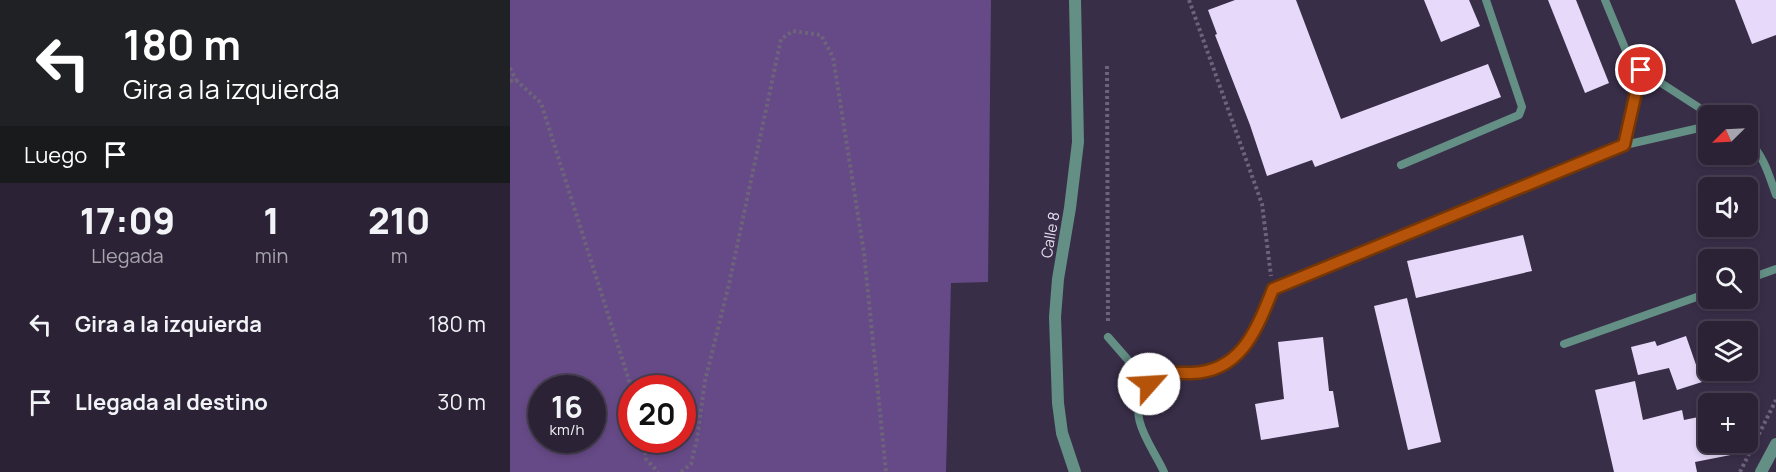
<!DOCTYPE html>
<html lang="es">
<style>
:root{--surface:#2b2236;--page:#372f42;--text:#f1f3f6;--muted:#a6a4ad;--line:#473f51}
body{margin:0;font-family:Manrope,sans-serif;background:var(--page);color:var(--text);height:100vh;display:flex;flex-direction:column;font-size:22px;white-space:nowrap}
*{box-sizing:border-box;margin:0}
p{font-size:20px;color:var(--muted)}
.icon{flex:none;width:33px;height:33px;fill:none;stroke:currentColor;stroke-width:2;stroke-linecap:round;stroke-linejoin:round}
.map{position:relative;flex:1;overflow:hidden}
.side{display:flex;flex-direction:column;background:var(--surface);width:510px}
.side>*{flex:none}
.top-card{background:#202124;color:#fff;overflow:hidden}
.needle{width:39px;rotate:246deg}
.fabs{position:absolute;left:1188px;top:105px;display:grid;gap:12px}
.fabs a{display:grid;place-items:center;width:60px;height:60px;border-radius:9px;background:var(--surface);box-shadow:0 3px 9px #0003,0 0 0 2px var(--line);font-size:30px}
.speed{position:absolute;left:18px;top:375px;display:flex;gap:12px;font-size:30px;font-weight:700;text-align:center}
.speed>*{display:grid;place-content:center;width:78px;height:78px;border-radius:50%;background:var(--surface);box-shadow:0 3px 9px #0003,0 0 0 2px var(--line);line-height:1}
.speed small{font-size:15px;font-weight:400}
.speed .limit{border:9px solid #d22;background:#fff;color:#111}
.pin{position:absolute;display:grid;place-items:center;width:51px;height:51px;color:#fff;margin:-26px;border:3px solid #fff;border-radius:50%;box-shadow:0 2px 6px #0007}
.me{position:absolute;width:66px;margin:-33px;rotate:64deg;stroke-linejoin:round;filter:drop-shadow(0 0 4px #0008)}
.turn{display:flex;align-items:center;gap:21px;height:126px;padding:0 24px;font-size:27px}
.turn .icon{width:78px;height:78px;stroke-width:2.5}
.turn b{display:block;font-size:42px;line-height:51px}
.then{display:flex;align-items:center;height:57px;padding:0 24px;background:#0003;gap:12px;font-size:22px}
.eta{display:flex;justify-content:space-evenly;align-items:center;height:102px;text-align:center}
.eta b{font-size:36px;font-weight:800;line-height:42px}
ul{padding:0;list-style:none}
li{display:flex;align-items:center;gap:18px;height:78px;padding:0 24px}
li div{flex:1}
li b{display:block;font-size:22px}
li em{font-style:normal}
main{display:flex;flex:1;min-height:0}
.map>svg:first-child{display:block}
.green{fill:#664a87;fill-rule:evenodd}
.building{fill:#e6d9f9}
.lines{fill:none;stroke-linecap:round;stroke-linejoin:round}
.path{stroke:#6d637a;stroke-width:4;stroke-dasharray:3 3;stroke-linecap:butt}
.lane{stroke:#638f85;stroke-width:8}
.street{stroke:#638f85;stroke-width:12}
.route-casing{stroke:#753606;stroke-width:15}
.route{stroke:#b45309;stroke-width:10}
.labels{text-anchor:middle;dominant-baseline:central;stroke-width:6;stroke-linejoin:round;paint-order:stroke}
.street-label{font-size:15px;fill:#e1dbeb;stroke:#392e48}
</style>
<main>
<section class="side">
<div class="top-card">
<div class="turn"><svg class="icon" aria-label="left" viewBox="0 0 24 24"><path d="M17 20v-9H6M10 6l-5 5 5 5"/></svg><div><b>180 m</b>Gira a la izquierda</div></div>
<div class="then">Luego<svg class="icon" aria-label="arrive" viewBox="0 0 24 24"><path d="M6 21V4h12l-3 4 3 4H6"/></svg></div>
</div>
<div class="eta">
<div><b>17:09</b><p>Llegada</p></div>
<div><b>1</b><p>min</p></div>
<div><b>210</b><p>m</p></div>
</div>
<ul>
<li><svg class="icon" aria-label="left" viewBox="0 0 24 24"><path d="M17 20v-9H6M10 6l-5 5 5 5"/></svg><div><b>Gira a la izquierda</b></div><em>180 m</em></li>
<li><svg class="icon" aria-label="arrive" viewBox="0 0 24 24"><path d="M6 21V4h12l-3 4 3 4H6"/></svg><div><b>Llegada al destino</b></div><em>30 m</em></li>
</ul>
</section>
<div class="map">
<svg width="1266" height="472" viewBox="0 0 1266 472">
<rect width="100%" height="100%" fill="#392e48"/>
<path class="green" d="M0 0H481L478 282 441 283 436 472H0ZM32 388H82V440H32ZM122 388H172V440H122Z"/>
<g class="building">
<path d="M725 0H786L831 119 978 64 991 97 805 167 802 160 757 176 740 125 705 35 707 34 698 10Z"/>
<path d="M914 0H959L970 26 931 42Z"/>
<path d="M1038 0H1066L1099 83 1075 93Z"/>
<path d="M1225 0H1266V35L1242 44Z"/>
<path d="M1013 235 1022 271 906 298 897 261Z"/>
<path d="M897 298 931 442 898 450 864 306Z"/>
<path d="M1176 336 1192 382 1167 390 1159 368 1128 375 1121 347 1145 341 1147 346Z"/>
<path d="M813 337 819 391H823L829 427 751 440 745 404 774 399 768 342Z"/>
<path d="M1125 381 1133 420 1172 410 1174 420 1198 415V442H1245L1246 450 1185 462 1187 472H1104L1085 390Z"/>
</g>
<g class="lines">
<g class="path">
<path d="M679 0 752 204 761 276"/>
<path d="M597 66 598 324"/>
<path d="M0 68 6 80"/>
<path d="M0 81 6 80 31 103 122 390"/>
<path d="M134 440 136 459 148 472"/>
<path d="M171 472 181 464 187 439 195 381 219 284 271 39 283 31 311 35 323 57 354 253 376 472"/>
<path d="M1230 472 1266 400"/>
</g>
<g class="lane">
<path d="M1095 0 1117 53 1131 70 1202 116"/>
<path d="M1238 140C1254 156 1259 175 1266 195"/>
<path d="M1115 145 1131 70"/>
<path d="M891 165 1009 115 1012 107 976 0"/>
<path d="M1238 279 1266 269"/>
<path d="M598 337 639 384"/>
<path d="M1054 344 1198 293"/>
<path d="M654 472C642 445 615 417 636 387 643 378 652 372 663 371 668 371 673 372 677 373 689 374 702 371 713 365 741 348 751 318 763 289L1115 145 1198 126"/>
</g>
<g class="street">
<path d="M565 472 552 433 548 403 545 317 548 279 560 208 568 142 565 0"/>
<path d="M1251 472 1266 444"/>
</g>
</g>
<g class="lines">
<g class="route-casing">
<path id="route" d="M639 384C654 368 662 374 681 373 732 372 747 328 763 289L1114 145 1131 70"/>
</g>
<use href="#route" class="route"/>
</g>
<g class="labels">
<g class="street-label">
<text transform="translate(540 235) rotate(-80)">Calle 8</text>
</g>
</g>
</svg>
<div class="fabs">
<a><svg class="needle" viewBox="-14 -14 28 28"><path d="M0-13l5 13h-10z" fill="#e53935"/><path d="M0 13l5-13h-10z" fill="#a6a4ad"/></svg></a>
<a><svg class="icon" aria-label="sound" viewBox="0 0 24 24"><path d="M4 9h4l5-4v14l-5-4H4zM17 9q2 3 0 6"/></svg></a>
<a><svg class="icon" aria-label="search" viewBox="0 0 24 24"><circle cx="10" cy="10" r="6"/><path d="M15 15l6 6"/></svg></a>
<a><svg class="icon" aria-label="layers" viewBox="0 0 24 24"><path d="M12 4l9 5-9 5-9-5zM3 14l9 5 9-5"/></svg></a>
<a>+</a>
</div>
<div class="speed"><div>16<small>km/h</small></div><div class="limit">20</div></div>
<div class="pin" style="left:1131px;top:70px;background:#d93025"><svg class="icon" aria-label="arrive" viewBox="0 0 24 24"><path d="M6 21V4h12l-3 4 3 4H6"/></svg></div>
<svg class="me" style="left:639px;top:384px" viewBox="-20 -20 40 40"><circle r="19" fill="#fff"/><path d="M0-13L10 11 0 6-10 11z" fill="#b45309"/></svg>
</div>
</main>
